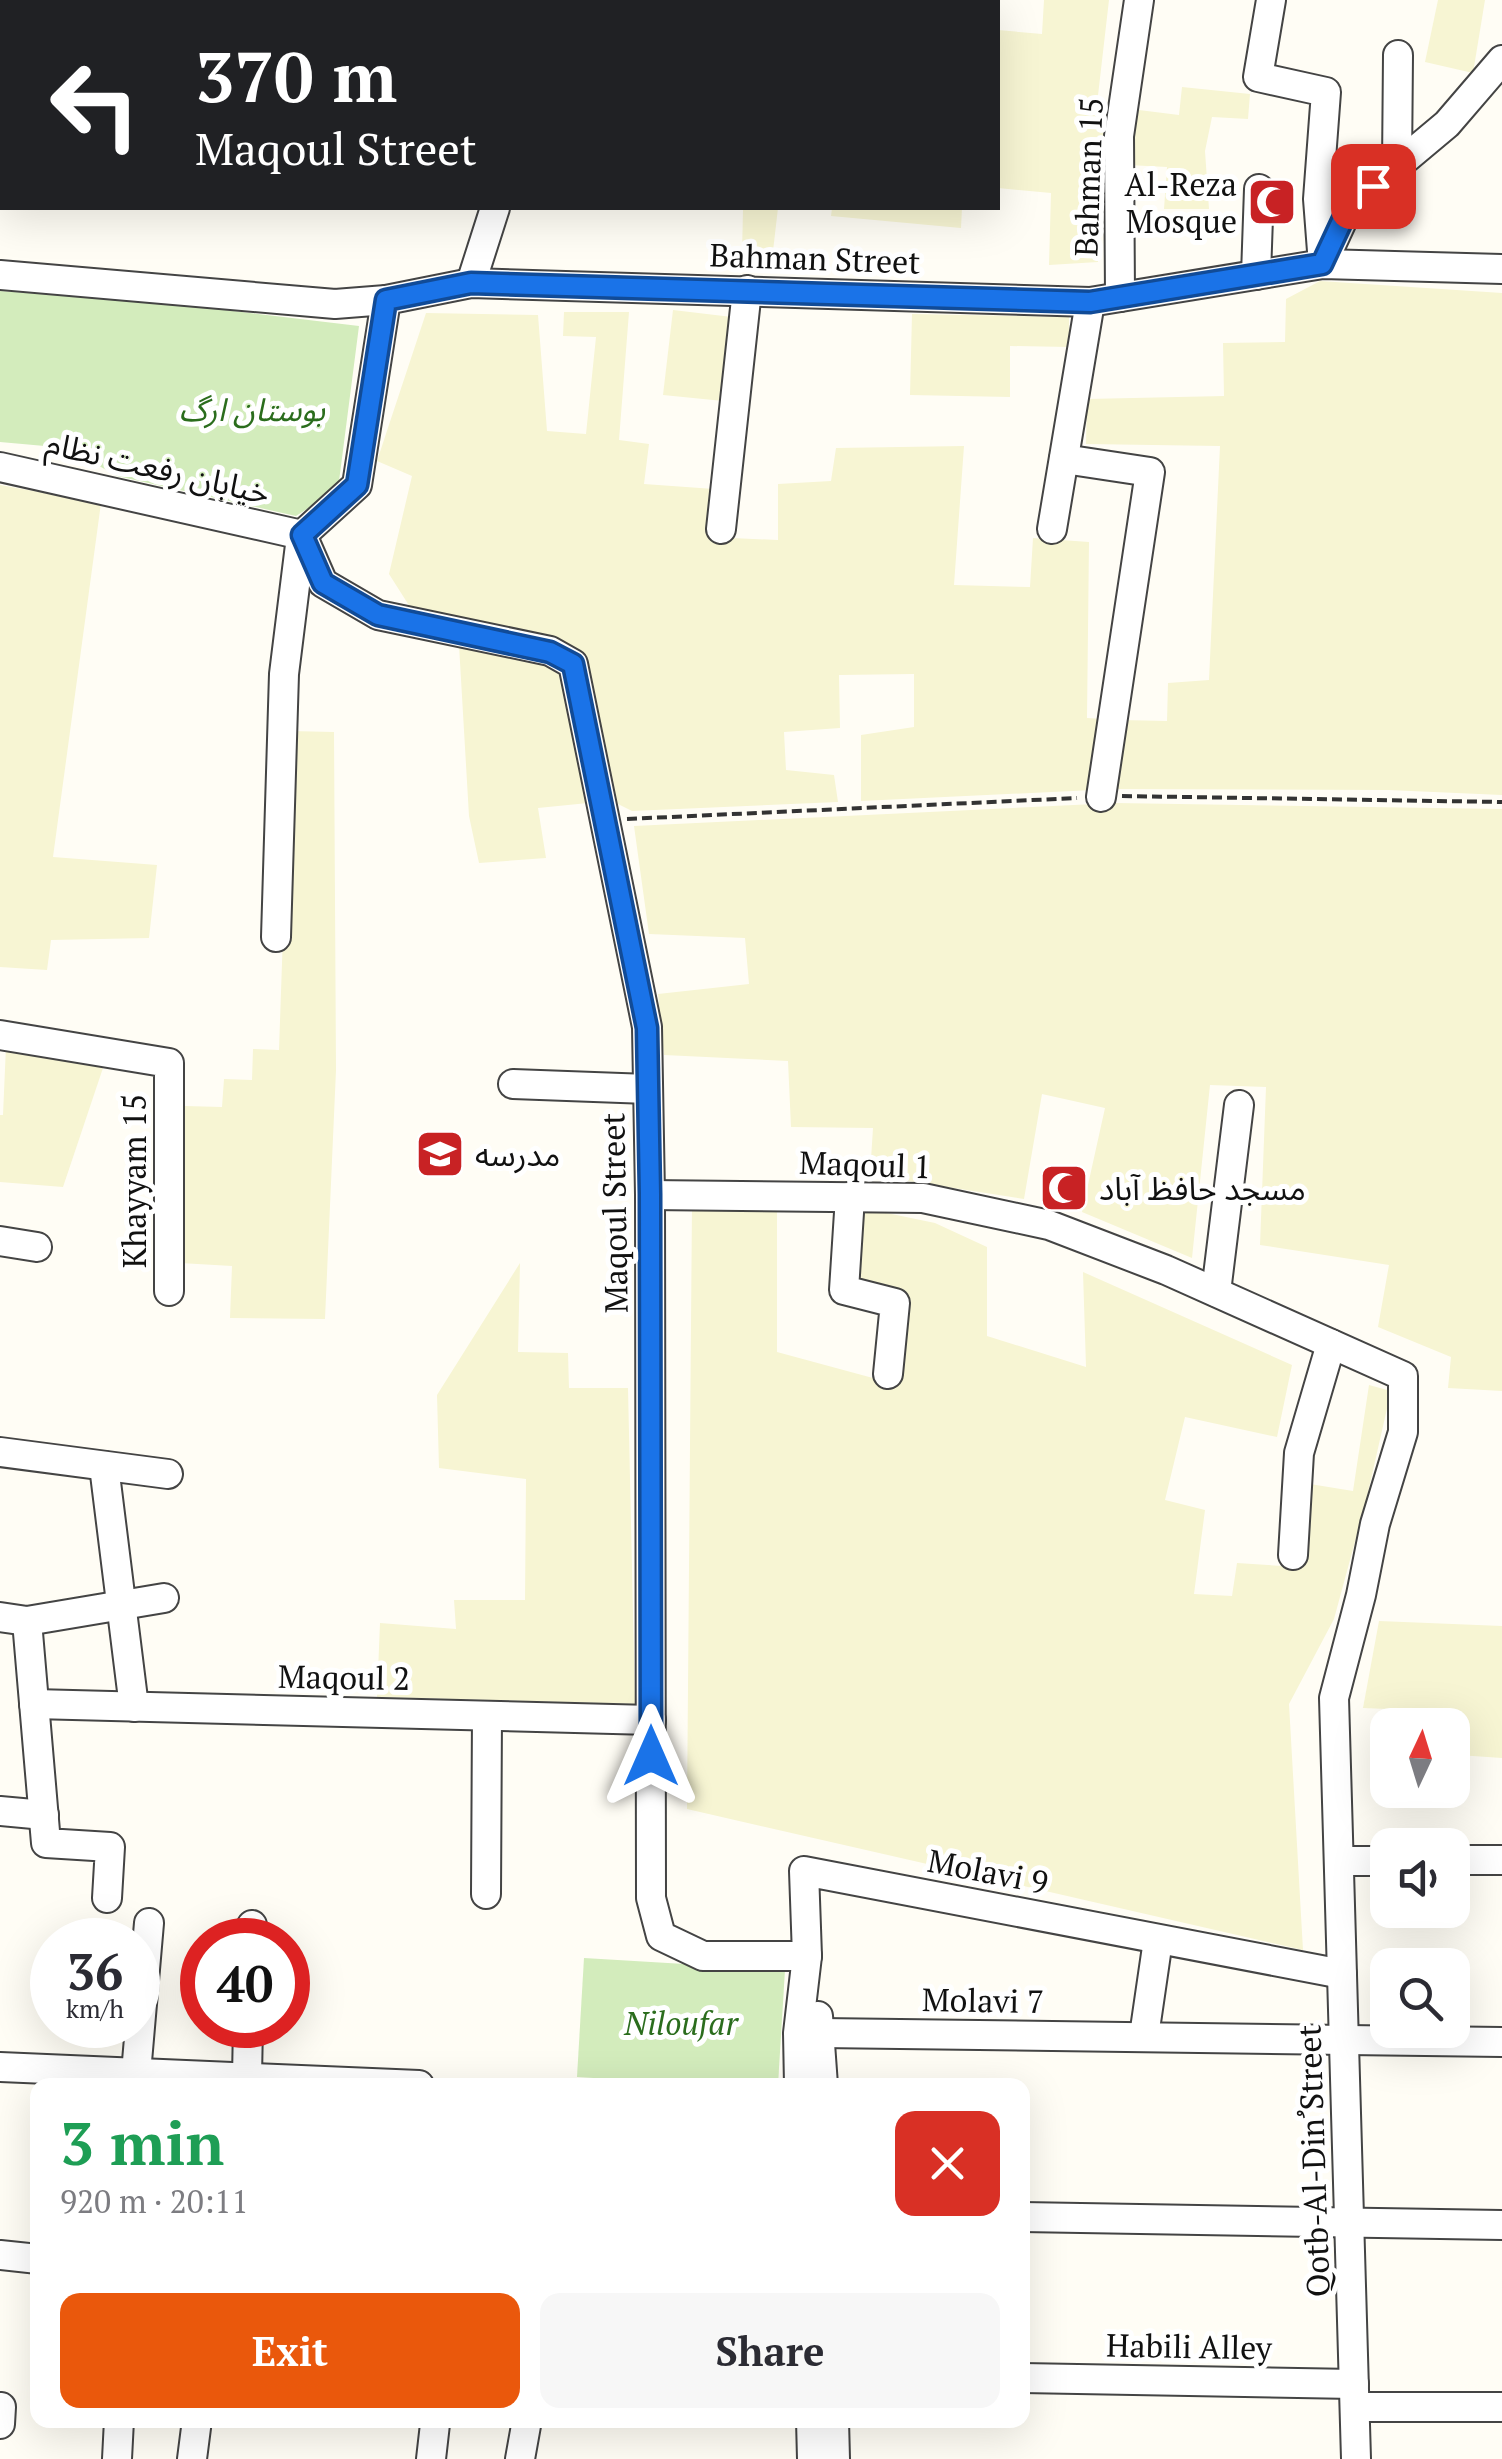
<!DOCTYPE html>
<meta charset="utf-8">
<style>
:root{--surface:#fff;--page:#f7f7f7;--text:#2b2b33;--muted:#7c7c81;--accent:#ea580c}
body{margin:0;font-family:"PT Serif","Noto Sans Arabic",serif;background:var(--page);color:var(--text);height:100vh;display:flex;flex-direction:column;font-size:38px;white-space:nowrap}
*{box-sizing:border-box;margin:0}
p{font-size:32px;color:var(--muted)}
.icon{flex:none;width:55px;height:55px;fill:none;stroke:currentColor;stroke-width:2;stroke-linecap:round;stroke-linejoin:round}
.map{position:relative;flex:1;overflow:hidden}
.details{position:absolute;left:30px;top:2078px;width:1000px;height:350px;display:flex;flex-direction:column;background:var(--surface);border-radius:20px;box-shadow:0 10px 40px #0002}
.details>*{flex:none}
.hud{position:absolute;left:0px;top:0px;width:1000px;height:210px;box-shadow:0 10px 40px #0002;background:#202124;color:#fff;overflow:hidden}
.needle{width:65px;rotate:4deg}
.buttons{position:absolute;left:1370px;top:1708px;display:grid;gap:20px}
.buttons a{display:grid;place-items:center;width:100px;height:100px;border-radius:20px;background:var(--surface);box-shadow:0 10px 40px #0002;font-size:50px}
.speed{position:absolute;left:30px;top:1918px;display:flex;gap:20px;font-size:50px;font-weight:700;text-align:center}
.speed>*{display:grid;place-content:center;width:130px;height:130px;border-radius:50%;background:var(--surface);box-shadow:0 10px 40px #0002;line-height:1}
.speed small{font-size:25px;font-weight:400}
.speed .limit{border:15px solid #d22;background:#fff;color:#111}
.pin{position:absolute;display:grid;place-items:center;width:85px;height:85px;color:#fff;margin:-42px;border-radius:20px;box-shadow:0 5px 15px #0006}
.me{position:absolute;width:110px;margin:-55px;rotate:0deg;stroke-linejoin:round;filter:drop-shadow(0 0 8px #0008)}
.turn{display:flex;align-items:center;gap:35px;height:210px;padding:0 30px;font-size:45px}
.turn .icon{width:130px;height:130px;stroke-width:2.5}
.turn b{display:block;font-size:70px;line-height:85px}
.round{display:grid;place-items:center;flex:none;width:105px;height:105px;border-radius:20px;background:var(--page)}
.head{display:flex;align-items:center;justify-content:space-between;height:170px;padding:0 30px}
h1{font-size:60px;font-weight:700;line-height:75px;color:#1e9e55}
.cta{display:flex;gap:20px;margin-top:auto;padding:20px 30px}
.cta a{flex:1;height:115px;border-radius:20px;background:var(--accent);color:#fff;font-size:40px;font-weight:700;line-height:115px;text-align:center}
.cta a+a{background:var(--page);color:var(--text)}
.map>svg:first-child{display:block}
.farmland{fill:#f7f5d3}
.green{fill:#d3ecbc}
.lines{fill:none;stroke-linecap:round;stroke-linejoin:round}
.minor-casing{stroke:#444;stroke-width:32}
.path{stroke:#333;stroke-width:4;stroke-dasharray:10 5;stroke-linecap:butt}
.minor{stroke:#fff;stroke-width:28}
.route-casing{stroke:#114b97;stroke-width:25}
.route{stroke:#1a73e8;stroke-width:18}
.labels{text-anchor:middle;dominant-baseline:central;stroke-width:10;stroke-linejoin:round;paint-order:stroke}
.street-label{font-size:32px;fill:#111;stroke:#fff}
.poi-label{font-size:32px;fill:#111;stroke:#fff;text-anchor:start}
.park-label{font-size:32px;font-style:italic;fill:#2b6d1d;stroke:#fff}
</style>
<div class="map">
<svg width="1502" height="2459" viewBox="0 0 1502 2459">
<rect width="100%" height="100%" fill="#fffdf5"/>
<g class="farmland">
<path d="M1044 0H1109L1097 104 1114 107 1110 164H1098V262L1049 265 1051 193 998 188V30L1042 34Z"/>
<path d="M1438 0H1485L1473 73 1425 62Z"/>
<path d="M1182 87 1250 94 1248 119 1212 117 1205 151 1209 209H1164L1167 167 1128 165 1131 109 1179 115Z"/>
<path d="M743 208H778L773 251 742 255Z"/>
<path d="M832 208H962L961 228 831 216Z"/>
<path d="M1320 281 1502 293V795L1388 790 1111 789 1121 720 1167 721 1168 683 1209 680 1220 446 1086 444 1087 399 1224 396 1223 343 1285 342 1286 299Z"/>
<path d="M673 310 732 317 723 401 663 395Z"/>
<path d="M564 312H629L619 440 649 444 644 484 714 489 710 537 778 540V484L831 481 836 448 964 446 954 585 1030 587 1033 538 1089 542 1087 718 1104 719 1093 790 861 801V735L914 727V674L839 675 840 728 784 732 786 770 834 775 838 802 632 811 612 801 584 656 410 607 389 574 412 476 377 461 426 313 538 315 547 431 586 434 596 337 563 336Z"/>
<path d="M912 314 1069 317V347L1010 346V397L910 395Z"/>
<path d="M0 485 101 503 53 857 157 865 149 938 51 940 47 970 0 967Z"/>
<path d="M459 645 547 663 562 671 588 803 538 808 546 858 479 863 469 816Z"/>
<path d="M290 731 334 732 336 1070 325 1319 230 1318 232 1266 180 1263 185 1106 222 1107 224 1079 252 1080 253 1049 279 1050Z"/>
<path d="M1116 803 1502 809V1391L1448 1388 1451 1357 1378 1327 1389 1265 1260 1245 1266 1087 1210 1085 1192 1258 1082 1212 1105 1108 1042 1094 1024 1199 870 1175 873 1128 791 1127 788 1061 664 1055 658 994 749 984 745 938 649 934 634 826Z"/>
<path d="M6 1046 104 1065 63 1187 0 1182V1115H3Z"/>
<path d="M692 1204 777 1208V1352L895 1384 906 1298 855 1288 858 1207 935 1223 987 1247V1336L1086 1367 1083 1272 1292 1365 1277 1437 1185 1417 1165 1500 1205 1510 1194 1594 1232 1596 1237 1563 1298 1567 1310 1484 1353 1491 1369 1385 1391 1391 1366 1501 1334 1619 1289 1704 1303 1950 687 1809Z"/>
<path d="M520 1263 518 1352 568 1353 569 1388H628L635 1704 377 1697 380 1623 456 1629 454 1600H525L526 1479 439 1468 437 1395Z"/>
<path d="M1379 1621 1502 1626V1758L1458 1755 1462 1712 1363 1708Z"/>
</g>
<g class="green">
<path d="M0 291 159 302 359 326 338 489 296 516 117 476 67 448 0 442Z"/>
<path d="M584 1958 785 1970 778 2085H709L577 2077Z"/>
</g>
<g class="lines">
<g class="minor-casing">
<g id="minor">
<path d="M1271 0 1258 77 1326 92 1318 199 1323 264"/>
<path d="M574 2 575 0"/>
<path d="M1397 166 1398 55"/>
<path d="M1325 258 1349 206 1447 124 1502 60"/>
<path d="M0 275 335 304 386 300"/>
<path d="M1256 275 1259 189"/>
<path d="M471 283 495 208"/>
<path d="M1120 297 1119 136 1139 0"/>
<path d="M1064 459 1150 472 1101 797"/>
<path d="M0 467 302 535"/>
<path d="M721 529 747 290"/>
<path d="M1052 529 1090 302"/>
<path d="M302 535 323 583 378 615 550 651 573 664 647 1027 650 1195 651 1898 661 1936 703 1956H807"/>
<path d="M302 535 357 485 386 300 471 283 1090 302 1323 264 1502 269"/>
<path d="M276 937 284 674 301 537"/>
<path d="M0 1035 169 1063V1291"/>
<path d="M513 1084 648 1089"/>
<path d="M650 1195 923 1198 1049 1225 1166 1270 1403 1376V1432L1375 1524 1361 1595 1334 1698 1356 2459"/>
<path d="M850 1197 844 1290 895 1303 888 1374"/>
<path d="M0 1241 37 1247"/>
<path d="M1216 1292 1239 1105"/>
<path d="M0 1452 168 1474"/>
<path d="M104 1466 134 1707"/>
<path d="M1293 1555 1299 1453 1331 1344"/>
<path d="M0 1617 27 1621 164 1598"/>
<path d="M27 1621 46 1843 110 1847 107 1898"/>
<path d="M34 1704 651 1720"/>
<path d="M0 1811 44 1815"/>
<path d="M1452 1860H1502"/>
<path d="M1339 1861H1388"/>
<path d="M486 1894 487 1716"/>
<path d="M251 1940 252 1925"/>
<path d="M818 2016 823 2085"/>
<path d="M821 2033 1502 2042"/>
<path d="M1144 2036 1158 1940"/>
<path d="M0 2067 419 2085"/>
<path d="M136 2073 149 1923"/>
<path d="M247 2077 248 2025"/>
<path d="M799 2085 798 2033 807 1956 804 1871 1342 1974"/>
<path d="M1022 2217 1502 2225"/>
<path d="M0 2255 38 2259"/>
<path d="M1022 2378 1354 2384"/>
<path d="M1355 2407H1502"/>
<path d="M811 2420 812 2459"/>
<path d="M834 2420 835 2459"/>
<path d="M0 2424 1 2407"/>
<path d="M117 2459 119 2420"/>
<path d="M192 2459 197 2420"/>
<path d="M431 2459 435 2424"/>
<path d="M520 2459 527 2420"/>
</g>
</g>
<g class="path">
<path d="M1122 796 1502 802"/>
<path d="M627 819 1077 798"/>
</g>
<use href="#minor" class="minor"/>
</g>
<g class="lines">
<g class="route-casing">
<path id="route" d="M651 1756 650 1194 647 1028 573 664 550 652 378 615 323 583 302 535 357 485 386 300 471 283 1090 302 1322 264 1349 206 1373 186"/>
</g>
<use href="#route" class="route"/>
</g>
<defs>
<g id="mosque-square" transform="scale(2.5)"><rect x="-9" y="-9" width="18" height="18" rx="4" fill="#c82224" stroke="#fff"/><path d="M3.5-4.9A6 6 0 1 0 3.5 4.9A5 5 0 1 1 3.5-4.9Z" fill="#fff"/></g>
<g id="school-square" transform="scale(2.5)"><rect x="-9" y="-9" width="18" height="18" rx="4" fill="#c82224" stroke="#fff"/><path d="M0-5L7-2L0 1L-7-2ZM-4 1L0 2.5L4 1V4Q0 6-4 4Z" fill="#fff"/></g>
</defs>
<g fill-rule="evenodd">
<use href="#mosque-square" x="1272" y="202"/>
<use href="#school-square" x="440" y="1154"/>
<use href="#mosque-square" x="1064" y="1188"/>
</g>
<g class="labels">
<g class="street-label">
<text transform="translate(1088 177) rotate(-88)">Bahman 15</text>
<text transform="translate(815 258) rotate(2)">Bahman Street</text>
<text transform="translate(158 467) rotate(13)">خیابان رفعت نظام</text>
<text transform="translate(865 1164) rotate(2)">Maqoul 1</text>
<text transform="translate(134 1181) rotate(-90)">Khayyam 15</text>
<text transform="translate(614 1213) rotate(-91)">Maqoul Street</text>
<text transform="translate(344 1677) rotate(1)">Maqoul 2</text>
<text transform="translate(988 1871) rotate(11)">Molavi 9</text>
<text transform="translate(983 2000) rotate(1)">Molavi 7</text>
<text transform="translate(1313 2161) rotate(-92)">Qotb-Al-Din ُStreet</text>
<text transform="translate(1189 2346) rotate(1)">Habili Alley</text>
</g>
<g class="poi-label">
<text x="1237" y="184" text-anchor="end">Al-Reza<tspan x="1237" dy="37">Mosque</tspan></text>
<text x="475" y="1154">مدرسه</text>
<text x="1099" y="1188">مسجد حافظ آباد</text>
</g>
<g class="park-label">
<text x="252" y="409">بوستان ارگ</text>
<text x="681" y="2023">Niloufar</text>
</g>
</g>
</svg>
<div class="buttons">
<a><svg class="needle" viewBox="-14 -14 28 28"><path d="M0-13l5 13h-10z" fill="#e53935"/><path d="M0 13l5-13h-10z" fill="#7c7c81"/></svg></a>
<a><svg class="icon" aria-label="sound" viewBox="0 0 24 24"><path d="M4 9h4l5-4v14l-5-4H4zM17 9q2 3 0 6"/></svg></a>
<a><svg class="icon" aria-label="search" viewBox="0 0 24 24"><circle cx="10" cy="10" r="6"/><path d="M15 15l6 6"/></svg></a>
</div>
<div class="speed"><div>36<small>km/h</small></div><div class="limit">40</div></div>
<div class="pin" style="left:1373px;top:186px;background:#d93025"><svg class="icon" aria-label="arrive" viewBox="0 0 24 24"><path d="M6 21V4h12l-3 4 3 4H6"/></svg></div>
<svg class="me" style="left:651px;top:1756px" viewBox="-20 -20 40 40"><path d="M0-17L14 15 0 8-14 15z" fill="#1a73e8" stroke="#fff" stroke-width="4"/></svg>
<div class="hud">
<div class="turn"><svg class="icon" aria-label="left" viewBox="0 0 24 24"><path d="M17 20v-9H6M10 6l-5 5 5 5"/></svg><div><b>370 m</b>Maqoul Street</div></div>
</div>
<section class="details">
<div class="head"><div><h1>3 min</h1><p>920 m · 20:11</p></div><a class="round" style="background:#d93025;color:#fff"><svg class="icon" aria-label="close" viewBox="0 0 24 24"><path d="M6 6l12 12M18 6L6 18"/></svg></a></div>
<div class="cta"><a>Exit</a><a>Share</a></div>
</section>
</div>
